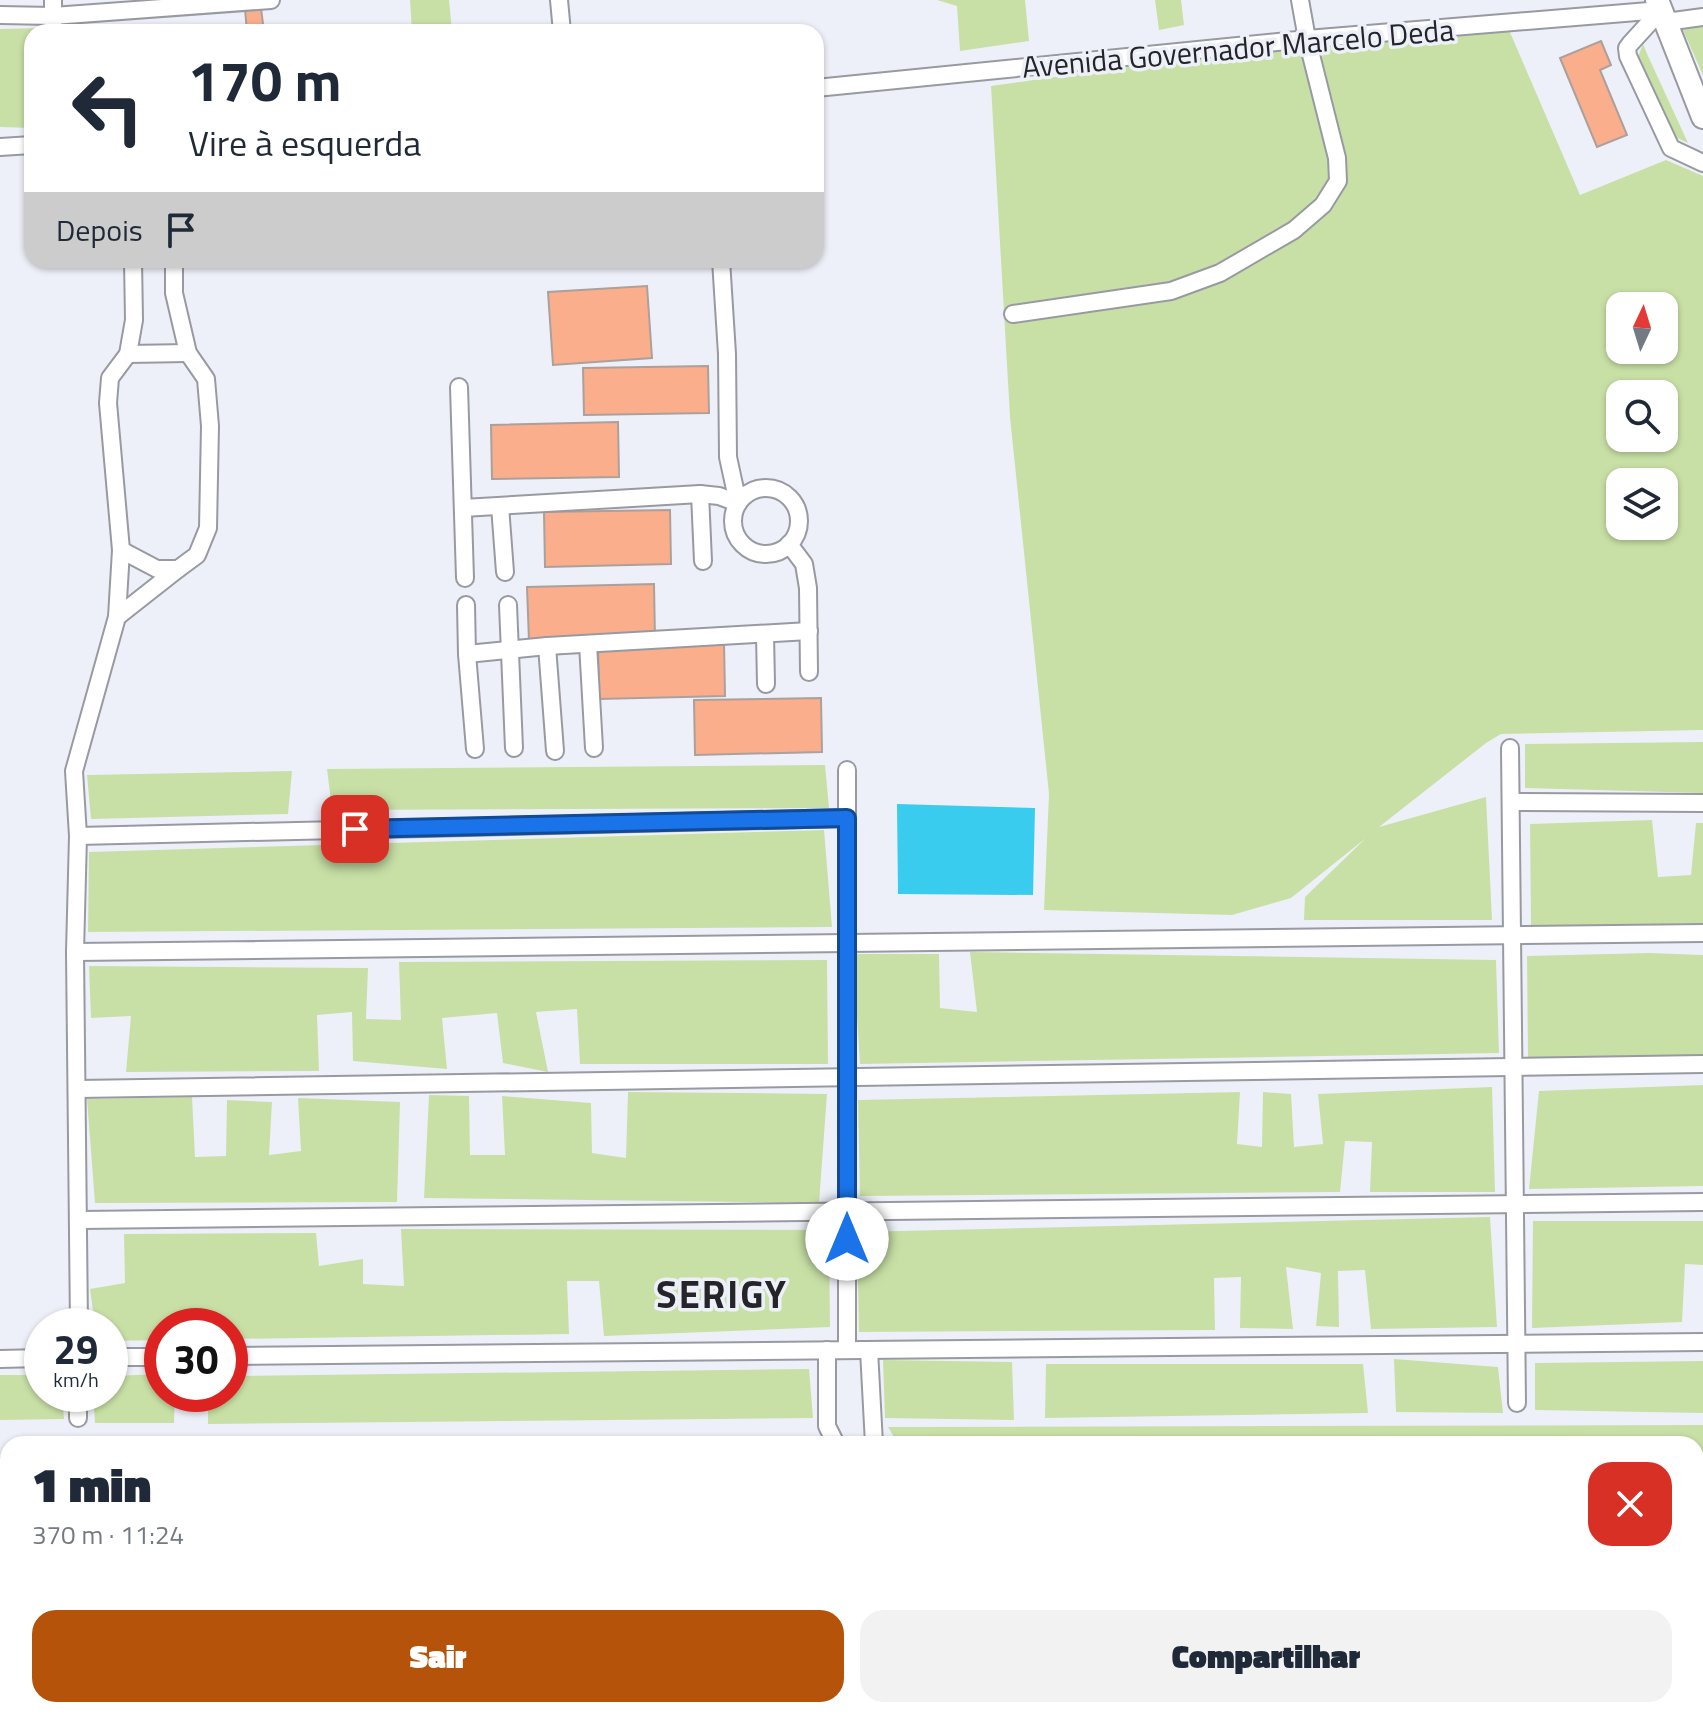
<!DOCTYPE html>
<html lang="pt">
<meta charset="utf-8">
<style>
:root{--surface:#fff;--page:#f2f2f3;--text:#1f2937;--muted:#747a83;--accent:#b45309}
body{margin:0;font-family:"Titillium Web",sans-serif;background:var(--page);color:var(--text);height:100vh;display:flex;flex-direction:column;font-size:30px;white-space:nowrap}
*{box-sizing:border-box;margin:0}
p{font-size:26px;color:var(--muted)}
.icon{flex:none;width:44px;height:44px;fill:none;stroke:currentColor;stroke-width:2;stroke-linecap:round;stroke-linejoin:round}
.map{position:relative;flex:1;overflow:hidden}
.side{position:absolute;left:0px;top:1436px;width:1704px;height:282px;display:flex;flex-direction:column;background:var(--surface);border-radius:24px 24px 0 0;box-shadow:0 2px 6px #0004}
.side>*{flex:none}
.top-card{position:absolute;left:24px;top:24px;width:800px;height:244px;border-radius:24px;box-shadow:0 2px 6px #0004;background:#fff;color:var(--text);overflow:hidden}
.needle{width:52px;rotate:4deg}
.buttons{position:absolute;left:1606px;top:292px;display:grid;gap:16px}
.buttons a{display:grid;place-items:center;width:72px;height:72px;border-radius:16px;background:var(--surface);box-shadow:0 2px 6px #0004;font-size:40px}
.speed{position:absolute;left:24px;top:1308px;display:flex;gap:16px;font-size:40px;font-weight:700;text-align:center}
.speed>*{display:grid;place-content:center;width:104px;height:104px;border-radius:50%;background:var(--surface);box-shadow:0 2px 6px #0004;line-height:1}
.speed small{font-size:20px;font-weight:400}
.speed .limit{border:12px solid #d22;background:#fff;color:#111}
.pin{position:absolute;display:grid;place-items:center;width:68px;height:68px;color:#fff;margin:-34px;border-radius:16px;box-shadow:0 4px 12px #0006}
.me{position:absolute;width:88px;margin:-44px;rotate:0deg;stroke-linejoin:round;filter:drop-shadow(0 0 6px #0008)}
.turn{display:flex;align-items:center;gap:28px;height:168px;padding:0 32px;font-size:36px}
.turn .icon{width:104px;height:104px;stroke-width:2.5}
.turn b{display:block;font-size:56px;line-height:68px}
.then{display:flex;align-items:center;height:76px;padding:0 32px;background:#0003;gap:16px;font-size:30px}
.round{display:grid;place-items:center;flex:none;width:84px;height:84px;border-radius:24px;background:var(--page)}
.overview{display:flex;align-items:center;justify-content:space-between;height:136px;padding:0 32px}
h1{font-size:48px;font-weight:800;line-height:60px}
.cta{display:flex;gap:16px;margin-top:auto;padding:16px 32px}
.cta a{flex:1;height:92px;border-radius:24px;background:var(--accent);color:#fff;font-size:32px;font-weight:800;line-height:92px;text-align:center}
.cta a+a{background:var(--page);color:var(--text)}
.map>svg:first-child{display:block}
.green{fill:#c8e0a6;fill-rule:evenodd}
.water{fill:#39ccee}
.building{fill:#fbae8c;stroke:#aaa09c;stroke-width:2}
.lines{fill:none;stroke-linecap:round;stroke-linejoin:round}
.minor-casing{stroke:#989aa2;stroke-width:20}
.major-casing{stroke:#989aa2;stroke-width:26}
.minor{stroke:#fff;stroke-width:16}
.major{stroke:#fff;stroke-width:22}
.route-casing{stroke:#114b97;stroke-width:20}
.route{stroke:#1a73e8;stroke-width:14}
.labels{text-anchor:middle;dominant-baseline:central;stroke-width:7;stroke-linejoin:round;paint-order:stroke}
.street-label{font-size:30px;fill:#242528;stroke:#eef0f9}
.district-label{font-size:38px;font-weight:bold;letter-spacing:2px;fill:#242528;stroke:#eef0f9}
</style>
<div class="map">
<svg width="1703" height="1717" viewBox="0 0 1703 1717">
<rect width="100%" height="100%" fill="#eef0f9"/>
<g class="green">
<path d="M410 0H449L452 32H412Z"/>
<path d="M937 0H1025L1029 41 960 51 957 6Z"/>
<path d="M1155 0H1181L1184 25 1159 30Z"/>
<path d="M1506 23 1580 195 1666 160 1703 176V730L1501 734 1486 743 1379 827 1486 797 1492 920H1304L1305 897 1366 838 1291 898 1232 915 1044 910 1049 794 1010 417 991 86 1334 37ZM1620 306H1664V350H1620ZM1620 394H1664V438H1620ZM1620 482H1664V526H1620Z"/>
<path d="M1703 26V75L1682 28Z"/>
<path d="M40 28V32H32V128L0 127V29Z"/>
<path d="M1643 44 1648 56 1688 143 1671 135 1638 57Z"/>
<path d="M1703 742V793L1525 788V744Z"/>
<path d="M825 765 829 808 332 810 327 769Z"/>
<path d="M292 771 288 814 91 819 87 775Z"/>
<path d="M1652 820 1658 877 1691 875 1696 823H1703V923L1531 928 1530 824Z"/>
<path d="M824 830 832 927 88 932 89 852Z"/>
<path d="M970 952 1496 960 1499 1053 860 1064 853 954H939L940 1008 977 1012Z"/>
<path d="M1649 953 1703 955V1057L1528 1060 1527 956Z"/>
<path d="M827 960 828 1064H580L577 1009 536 1012 548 1072 503 1063 497 1013 442 1018 447 1069 353 1061 352 1012 317 1015 319 1071 126 1072 131 1016 91 1018 89 966 368 968 366 1019 401 1020 399 962Z"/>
<path d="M1703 1085V1186L1529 1189 1539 1091Z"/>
<path d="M1492 1087 1495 1192H1370L1372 1142 1345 1141 1340 1192 860 1196 858 1100 1240 1092 1237 1144 1262 1147 1263 1092 1291 1094 1294 1147 1323 1144 1318 1094Z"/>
<path d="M628 1092 827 1094 819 1203 424 1198 429 1095 469 1096 470 1155H505L502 1096 591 1103 592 1153 626 1158Z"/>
<path d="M192 1097 195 1157 226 1156 227 1100 272 1102 269 1155 301 1151 298 1098 400 1102 397 1202 95 1203 87 1099Z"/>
<path d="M1490 1217 1497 1327 1371 1329 1365 1270 1338 1271 1339 1327 1316 1326 1321 1273 1286 1267 1293 1329 1240 1328 1241 1277 1214 1278 1215 1330 859 1332 857 1232Z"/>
<path d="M1533 1221H1703V1265L1685 1264 1682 1322 1532 1328Z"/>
<path d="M401 1229 829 1230 830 1327 604 1336 599 1281H567L569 1334 230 1339V1326H162V1340L110 1341V1326H95L90 1289 125 1283 124 1234 316 1233 319 1266 363 1259V1284L404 1286Z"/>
<path d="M1394 1359 1498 1367 1503 1413 1396 1412Z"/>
<path d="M883 1360 1012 1362 1014 1420 885 1418Z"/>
<path d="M1703 1361V1413L1535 1410V1363Z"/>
<path d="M1046 1364H1363L1368 1413 1045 1418Z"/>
<path d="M809 1369 813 1418 208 1424V1394H230V1376Z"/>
<path d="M162 1374V1394H175L174 1423H95L93 1394H110V1376Z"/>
<path d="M0 1375H42V1394H62L64 1419 0 1420Z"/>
<path d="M1703 1425V1676H1696V1444H898L888 1427Z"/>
<path d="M1696 1703H1703V1717H1441L1456 1710H1696Z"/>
<path d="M1013 1710H1399L1388 1717H1013Z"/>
</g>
<path class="water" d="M897 804 1035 808 1033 895 898 894Z"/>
<g class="building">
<path d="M261 8 264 32H247L245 9Z"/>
<path d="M1601 41 1611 65 1600 70 1627 135 1597 147 1560 58Z"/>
<path d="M507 260H615V262L507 266Z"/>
<path d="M647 286 652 358 553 365 548 292Z"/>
<path d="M708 366 709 413 584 415 583 368Z"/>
<path d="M618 422 619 477 492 479 491 425Z"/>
<path d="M670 510 671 564 545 567 544 512Z"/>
<path d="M654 584 655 639 529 641 527 587Z"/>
<path d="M724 642 725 696 599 699 598 644Z"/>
<path d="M821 698 822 752 695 755 694 700Z"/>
</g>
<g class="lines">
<g class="minor-casing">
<g id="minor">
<path d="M53 0V32"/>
<path d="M559 0 562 32"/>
<path d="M1661 10 1630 44 1627 48 1628 56 1671 148 1703 163"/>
<path d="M0 15 53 16 271 0"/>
<path d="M1666 22 1703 17"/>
<path d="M816 88 1307 39 1661 10"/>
<path d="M0 147 32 145"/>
<path d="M721 260 727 354 728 457 738 503"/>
<path d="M1013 314 1171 291 1220 273 1294 230 1323 205 1338 181 1337 158 1307 39 1300 0"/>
<path d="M128 354 188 353"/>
<path d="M459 387 465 578"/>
<circle cx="766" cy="521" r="33"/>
<path d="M700 494 703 561"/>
<path d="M500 506 505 572"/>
<path d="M463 508 700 494 719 496 738 503"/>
<path d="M789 544 804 564 808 588 809 672"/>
<path d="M121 550 157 569H178L197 555 208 528 210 426 206 379 188 353 174 293V260"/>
<path d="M466 605 467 654 475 749"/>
<path d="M508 605 514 748"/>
<path d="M117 617 178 569"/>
<path d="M765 634 766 684"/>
<path d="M588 644 594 748"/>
<path d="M547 646 555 751"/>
<path d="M467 654 547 646 809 631"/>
<path d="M1510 748 1517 1403"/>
<path d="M1511 802 1703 803"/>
<path d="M78 836 847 818"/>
<path d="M75 952 1703 933"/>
<path d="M78 1089 1703 1064"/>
<path d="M80 1220 1703 1202"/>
<path d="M79 1326 75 952 78 836 74 771 117 617 121 550 108 403 110 378 128 354 134 320 133 260"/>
<path d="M827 1350V1426L836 1444"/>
<path d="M847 1350V770"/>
<path d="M869 1350 874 1444"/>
<path d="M230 1356 1703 1342"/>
<path d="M110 1357H162"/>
<path d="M0 1359 42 1358"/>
<path d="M78 1418V1394"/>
<path d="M0 1496H8"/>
<path d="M0 1623H8"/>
<path d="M1696 1694H1703"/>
<path d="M58 1710V1717"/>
<path d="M715 1710V1717"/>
<path d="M950 1710V1717"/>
<path d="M988 1710 989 1717"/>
<path d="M191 1717 192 1710"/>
<path d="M1427 1717 1434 1710"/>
</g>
</g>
<g class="major-casing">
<path id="major" d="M1657 0 1703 117"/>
</g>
<use href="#minor" class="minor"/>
<use href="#major" class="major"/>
</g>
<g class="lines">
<g class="route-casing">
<path id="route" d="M355 829 847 818V1239"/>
</g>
<use href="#route" class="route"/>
</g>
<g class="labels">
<g class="street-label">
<text transform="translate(1238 48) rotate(-5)">Avenida Governador Marcelo Deda</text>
</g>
<g class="district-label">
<text x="722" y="1294">SERIGY</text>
</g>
</g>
</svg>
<div class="buttons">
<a><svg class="needle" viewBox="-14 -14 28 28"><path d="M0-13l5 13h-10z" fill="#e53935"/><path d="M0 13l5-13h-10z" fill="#747a83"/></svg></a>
<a><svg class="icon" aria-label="search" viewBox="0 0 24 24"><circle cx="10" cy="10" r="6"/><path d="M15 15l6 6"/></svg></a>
<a><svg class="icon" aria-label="layers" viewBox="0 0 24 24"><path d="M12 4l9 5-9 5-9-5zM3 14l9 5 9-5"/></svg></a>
</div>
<div class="speed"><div>29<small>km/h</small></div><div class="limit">30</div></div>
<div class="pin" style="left:355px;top:829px;background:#d93025"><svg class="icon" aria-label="arrive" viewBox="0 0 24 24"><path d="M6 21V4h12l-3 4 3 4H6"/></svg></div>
<svg class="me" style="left:847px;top:1239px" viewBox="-20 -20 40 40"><circle r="19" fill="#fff"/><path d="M0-13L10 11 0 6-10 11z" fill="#1a73e8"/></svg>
<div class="top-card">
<div class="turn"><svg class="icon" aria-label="left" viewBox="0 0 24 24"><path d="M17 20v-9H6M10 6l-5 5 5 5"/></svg><div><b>170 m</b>Vire à esquerda</div></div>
<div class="then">Depois<svg class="icon" aria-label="arrive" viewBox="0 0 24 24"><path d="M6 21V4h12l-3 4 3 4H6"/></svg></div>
</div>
<section class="side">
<div class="overview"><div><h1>1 min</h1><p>370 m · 11:24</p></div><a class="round" style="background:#d93025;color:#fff"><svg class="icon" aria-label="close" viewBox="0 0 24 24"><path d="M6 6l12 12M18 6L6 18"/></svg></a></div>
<div class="cta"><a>Sair</a><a>Compartilhar</a></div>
</section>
</div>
